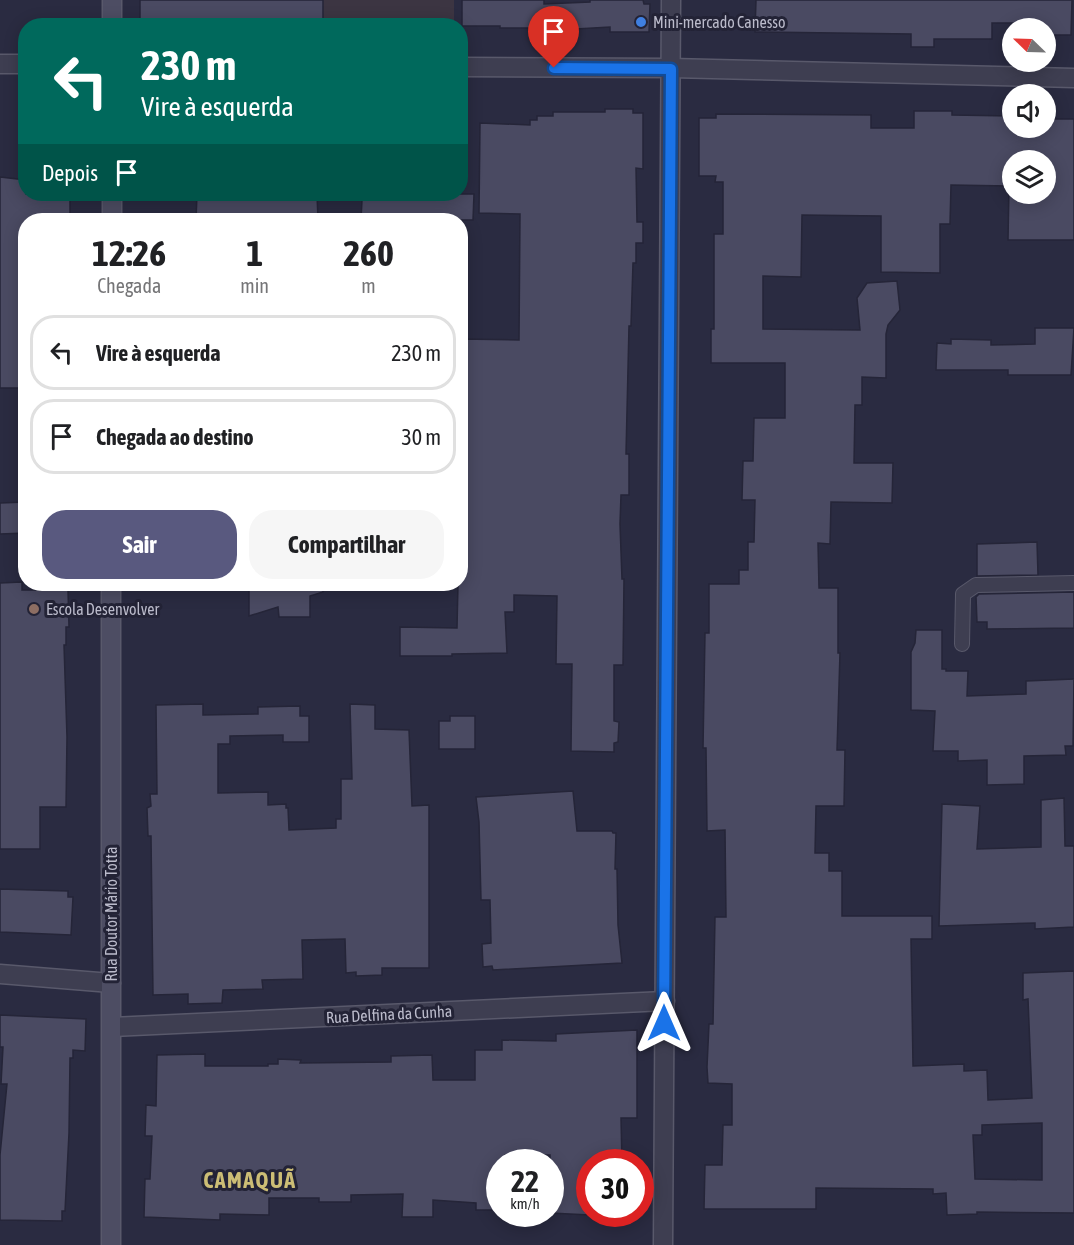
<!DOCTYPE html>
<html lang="pt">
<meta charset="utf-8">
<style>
:root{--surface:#fff;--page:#f6f6f6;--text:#202124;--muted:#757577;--line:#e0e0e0;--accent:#59597f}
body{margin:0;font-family:"Asap Condensed",sans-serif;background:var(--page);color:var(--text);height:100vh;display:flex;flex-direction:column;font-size:22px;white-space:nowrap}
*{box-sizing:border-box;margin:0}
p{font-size:20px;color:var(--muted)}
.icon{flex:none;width:33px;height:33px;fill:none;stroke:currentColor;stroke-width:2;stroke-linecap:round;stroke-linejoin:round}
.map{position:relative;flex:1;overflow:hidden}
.details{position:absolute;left:18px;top:213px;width:450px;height:378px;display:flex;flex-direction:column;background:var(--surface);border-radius:24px;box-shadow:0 3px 15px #0003}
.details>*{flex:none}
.guide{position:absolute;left:18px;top:18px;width:450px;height:183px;border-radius:24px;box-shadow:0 3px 15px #0003;background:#00695c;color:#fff;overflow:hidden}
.needle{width:39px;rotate:293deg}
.buttons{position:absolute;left:1002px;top:18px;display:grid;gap:12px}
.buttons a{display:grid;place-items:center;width:54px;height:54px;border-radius:50%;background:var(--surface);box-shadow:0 3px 15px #0003;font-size:30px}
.speed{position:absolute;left:486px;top:1149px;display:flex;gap:12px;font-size:30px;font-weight:700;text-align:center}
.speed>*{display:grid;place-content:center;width:78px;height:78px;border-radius:50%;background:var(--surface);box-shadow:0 3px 15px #0003;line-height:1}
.speed small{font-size:15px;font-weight:400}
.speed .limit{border:9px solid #d22;background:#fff;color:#111}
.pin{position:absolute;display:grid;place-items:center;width:51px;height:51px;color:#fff;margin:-62px -26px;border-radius:50% 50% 50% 0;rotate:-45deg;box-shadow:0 0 6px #0007}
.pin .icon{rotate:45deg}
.me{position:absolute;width:66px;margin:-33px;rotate:0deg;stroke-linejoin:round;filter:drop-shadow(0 0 4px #0008)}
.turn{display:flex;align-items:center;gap:21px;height:126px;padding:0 24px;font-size:27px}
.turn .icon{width:78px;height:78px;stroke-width:2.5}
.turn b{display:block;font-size:42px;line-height:51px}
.then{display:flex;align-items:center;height:57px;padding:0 24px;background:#0003;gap:12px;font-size:22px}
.eta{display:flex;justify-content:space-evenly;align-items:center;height:102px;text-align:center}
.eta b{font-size:36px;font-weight:700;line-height:42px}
.cta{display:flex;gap:12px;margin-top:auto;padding:12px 24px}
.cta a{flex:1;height:69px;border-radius:24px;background:var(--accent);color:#fff;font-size:24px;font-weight:700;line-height:69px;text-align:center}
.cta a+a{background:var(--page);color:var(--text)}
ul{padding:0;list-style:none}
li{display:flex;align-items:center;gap:18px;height:75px;margin:0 12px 9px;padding:0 12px;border:3px solid var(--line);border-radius:24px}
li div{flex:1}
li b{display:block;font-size:22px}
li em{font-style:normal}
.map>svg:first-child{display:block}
.medical{fill:#3c3542}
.building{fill:#4a4a62;stroke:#252538;stroke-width:1.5;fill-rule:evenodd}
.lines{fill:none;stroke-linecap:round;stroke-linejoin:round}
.lane-casing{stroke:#59596b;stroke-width:16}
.street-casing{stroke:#59596b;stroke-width:21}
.secondary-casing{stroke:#59596b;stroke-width:21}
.lane{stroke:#3e3e51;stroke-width:14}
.street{stroke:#3e3e51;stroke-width:18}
.secondary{stroke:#4d4d63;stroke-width:18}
.route-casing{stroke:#114b97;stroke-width:15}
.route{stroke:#1a73e8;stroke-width:10}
.shop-dot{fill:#3f7fe0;stroke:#232336;stroke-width:2}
.education-dot{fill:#8d6e63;stroke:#232336;stroke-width:2}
.labels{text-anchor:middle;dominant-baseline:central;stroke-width:6;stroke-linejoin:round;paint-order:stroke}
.poi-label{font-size:16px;fill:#bbbbcb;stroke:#232336;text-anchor:start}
.street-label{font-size:16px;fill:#bbbbcb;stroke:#232336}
.district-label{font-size:22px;font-weight:bold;letter-spacing:1.5px;fill:#ccbd75;stroke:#232336}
</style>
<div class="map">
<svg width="1074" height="1245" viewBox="0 0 1074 1245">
<rect width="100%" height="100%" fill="#2a2b41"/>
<rect class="medical" x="323" y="0" width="131" height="25"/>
<g class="building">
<rect x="140" y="0" width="183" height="26"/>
<path d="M462 0H544V4L590 2V0H643L644 4H650L649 32H610V27L558 30V28H500V26H462Z"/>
<path d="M756 0H1072L1071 35H1046V28H1039V23H992V39H934V47H911V34L755 32Z"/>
<path d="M605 109H633V113H643V169L636 168 637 222H643V243H636V263H633L631 326H629L626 454H629V495H621L620 524 622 579H624L623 665H614V721L619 722 618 742 614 743V752L571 751 572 664H556L557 596 514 595V612H505L507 653 452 654V656H400V627L457 628 458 584H460V339L519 340 520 214 479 213 480 123 530 125V120H537V116H553V112H605Z"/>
<path d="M914 111H952V115L1012 116V128H1046V117H1048V119H1074V240H1008L1009 186 951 185 950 224H940V273L881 272V216L802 215 801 277 763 276V329L860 330 857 298 867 283 897 281 900 310 888 325 886 334V378L862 377V405H855L854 463H893L892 503 831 502 830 544 818 543 819 588H838V653H840L837 750H845L844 806H816L815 853H829V871H842V916H932V939H911L913 1066 964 1064V1071L987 1070 988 1100 1032 1098 1028 999 1023 1000V973L1074 971V1213L977 1212V1214L947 1215 946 1193 933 1194V1189L816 1188V1209H704L705 1165H722L723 1125H732V1084L708 1083 707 1067 709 1024H713L715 917H726L725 830 707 831 706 748H703L705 633H709V584H739V570H748V542H754L755 500H742L743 461H753L754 418H785V363H711V329H714V234H723V182H715L716 176H699V118H716V114L871 115V128H914ZM1012 160H1046V194H1012ZM1042 1123V1180L975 1179 973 1135H982V1125Z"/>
<path d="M0 177 26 180V194H70V220H26V388H0Z"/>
<path d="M197 194H317L318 220H196Z"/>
<path d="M390 194H474L473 220H361L362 200 390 199Z"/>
<path d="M1035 328H1074L1071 375H1008V370H936L937 343 951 344V339L991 340V345L1035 344Z"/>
<path d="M26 502V533L0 534V503Z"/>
<path d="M1037 542 1038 575 977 576V544Z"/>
<path d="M22 582V590H68L69 627H66V645H64L67 737 66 807H40V849H0V583Z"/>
<path d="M249 587 323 588V592L310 596V617H279L278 607 249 616Z"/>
<path d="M1074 592V628L987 629V622H977L976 597 979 594Z"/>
<path d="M916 630H942V669H946V671H968L967 696 1026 694V681L1074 679 1073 746H1065L1066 755 1024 756V784L987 785V760L958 761V751H933L935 711 911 710V652L915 643Z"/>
<path d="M203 704V715L258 714V707L300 706V716H309V742H283V735L230 736V744H218V793L268 792V805L286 804V808H288L289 830 336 828V819H341V779H352L350 704 375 705V729L409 730 412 806 429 805V968H382V975L356 976V972L346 973 345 939 302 940 303 979 262 980 263 989 223 990 222 1003 188 1004V994L153 995 151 836H148L147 808 151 806 150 794H157L156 705Z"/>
<path d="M450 716H475V749H439V721H450Z"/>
<path d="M573 791 577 831H612L613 833H616L615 869H617L618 925 622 963 493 970 492 966 483 967 482 944 491 943 490 900H481L479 822 476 797Z"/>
<path d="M1064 798 1065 846H1074V927L1035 929V923L939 926 942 804 980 806 977 849 1041 847V800Z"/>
<path d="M0 889 68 891V897H73L71 935 0 932Z"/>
<path d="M0 1015 86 1019 85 1051 73 1050V1058H70L69 1133 65 1211H62V1221L0 1220V1155L7 1084H1L3 1047H0Z"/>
<path d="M637 1030V1118H621L622 1162H590V1215L550 1213V1155H505L504 1162H500V1210H476V1203L433 1200V1217H402L403 1194 351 1195V1202H319V1198H269V1215L220 1214V1220L144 1217 145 1179H150L152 1136H145L146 1105 156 1106 157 1055 205 1054V1066H268V1064H278V1059L301 1060 300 1063 391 1062V1056L432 1055 433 1080H475V1050H502V1040L556 1041V1034Z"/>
</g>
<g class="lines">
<g class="lane-casing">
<path id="lane" d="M962 644 963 594 976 585 1074 583"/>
</g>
<g class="street-casing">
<g id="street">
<path d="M0 64H26"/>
<path d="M460 67 671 68 1074 78"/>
<path d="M0 974 111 983"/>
<path d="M112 1027 665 1001"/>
<path d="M663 1245 671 0"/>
</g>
</g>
<g class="secondary-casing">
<g id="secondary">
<path d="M112 26V0"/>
<path d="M112 220V194"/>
<path d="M111 1245V584"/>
</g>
</g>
<use href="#lane" class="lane"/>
<use href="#street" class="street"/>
<use href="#secondary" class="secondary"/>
</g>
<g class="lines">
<g class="route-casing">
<path id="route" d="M554 68 671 69 664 1023"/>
</g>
<use href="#route" class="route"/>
</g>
<circle class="shop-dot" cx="641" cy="22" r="6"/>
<circle class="education-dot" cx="34" cy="609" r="6"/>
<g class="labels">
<g class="poi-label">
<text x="653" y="22">Mini-mercado Canesso</text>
<text x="46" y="609">Escola Desenvolver</text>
</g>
<g class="street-label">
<text transform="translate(111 914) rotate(-90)">Rua Doutor Mário Totta</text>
<text transform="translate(389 1014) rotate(-3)">Rua Delfina da Cunha</text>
</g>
<g class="district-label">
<text x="250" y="1180">CAMAQUÃ</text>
</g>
</g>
</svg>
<div class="buttons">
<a><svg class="needle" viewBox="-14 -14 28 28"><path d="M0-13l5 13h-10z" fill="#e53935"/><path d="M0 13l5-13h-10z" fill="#757577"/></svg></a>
<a><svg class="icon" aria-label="sound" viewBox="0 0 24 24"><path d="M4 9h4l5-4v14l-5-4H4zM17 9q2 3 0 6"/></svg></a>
<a><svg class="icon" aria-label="layers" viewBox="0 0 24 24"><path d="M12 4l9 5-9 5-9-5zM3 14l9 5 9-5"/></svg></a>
</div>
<div class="speed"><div>22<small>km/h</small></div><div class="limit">30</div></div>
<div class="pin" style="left:554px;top:68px;background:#d93025"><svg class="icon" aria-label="arrive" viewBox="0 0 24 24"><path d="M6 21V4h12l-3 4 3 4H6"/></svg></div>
<svg class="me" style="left:664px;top:1023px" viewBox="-20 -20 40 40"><path d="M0-17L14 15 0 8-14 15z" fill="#1a73e8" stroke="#fff" stroke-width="4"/></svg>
<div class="guide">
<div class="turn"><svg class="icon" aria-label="left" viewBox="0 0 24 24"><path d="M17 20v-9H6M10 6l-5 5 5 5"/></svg><div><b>230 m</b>Vire à esquerda</div></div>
<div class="then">Depois<svg class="icon" aria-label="arrive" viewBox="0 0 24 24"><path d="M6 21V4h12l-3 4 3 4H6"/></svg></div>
</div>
<section class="details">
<div class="eta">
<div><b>12:26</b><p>Chegada</p></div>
<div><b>1</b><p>min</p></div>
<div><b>260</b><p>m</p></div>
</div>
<ul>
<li><svg class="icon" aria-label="left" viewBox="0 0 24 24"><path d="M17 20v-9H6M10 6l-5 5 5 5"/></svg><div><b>Vire à esquerda</b></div><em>230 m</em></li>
<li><svg class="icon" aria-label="arrive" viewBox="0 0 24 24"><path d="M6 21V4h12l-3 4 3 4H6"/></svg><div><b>Chegada ao destino</b></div><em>30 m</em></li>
</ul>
<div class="cta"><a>Sair</a><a>Compartilhar</a></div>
</section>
</div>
